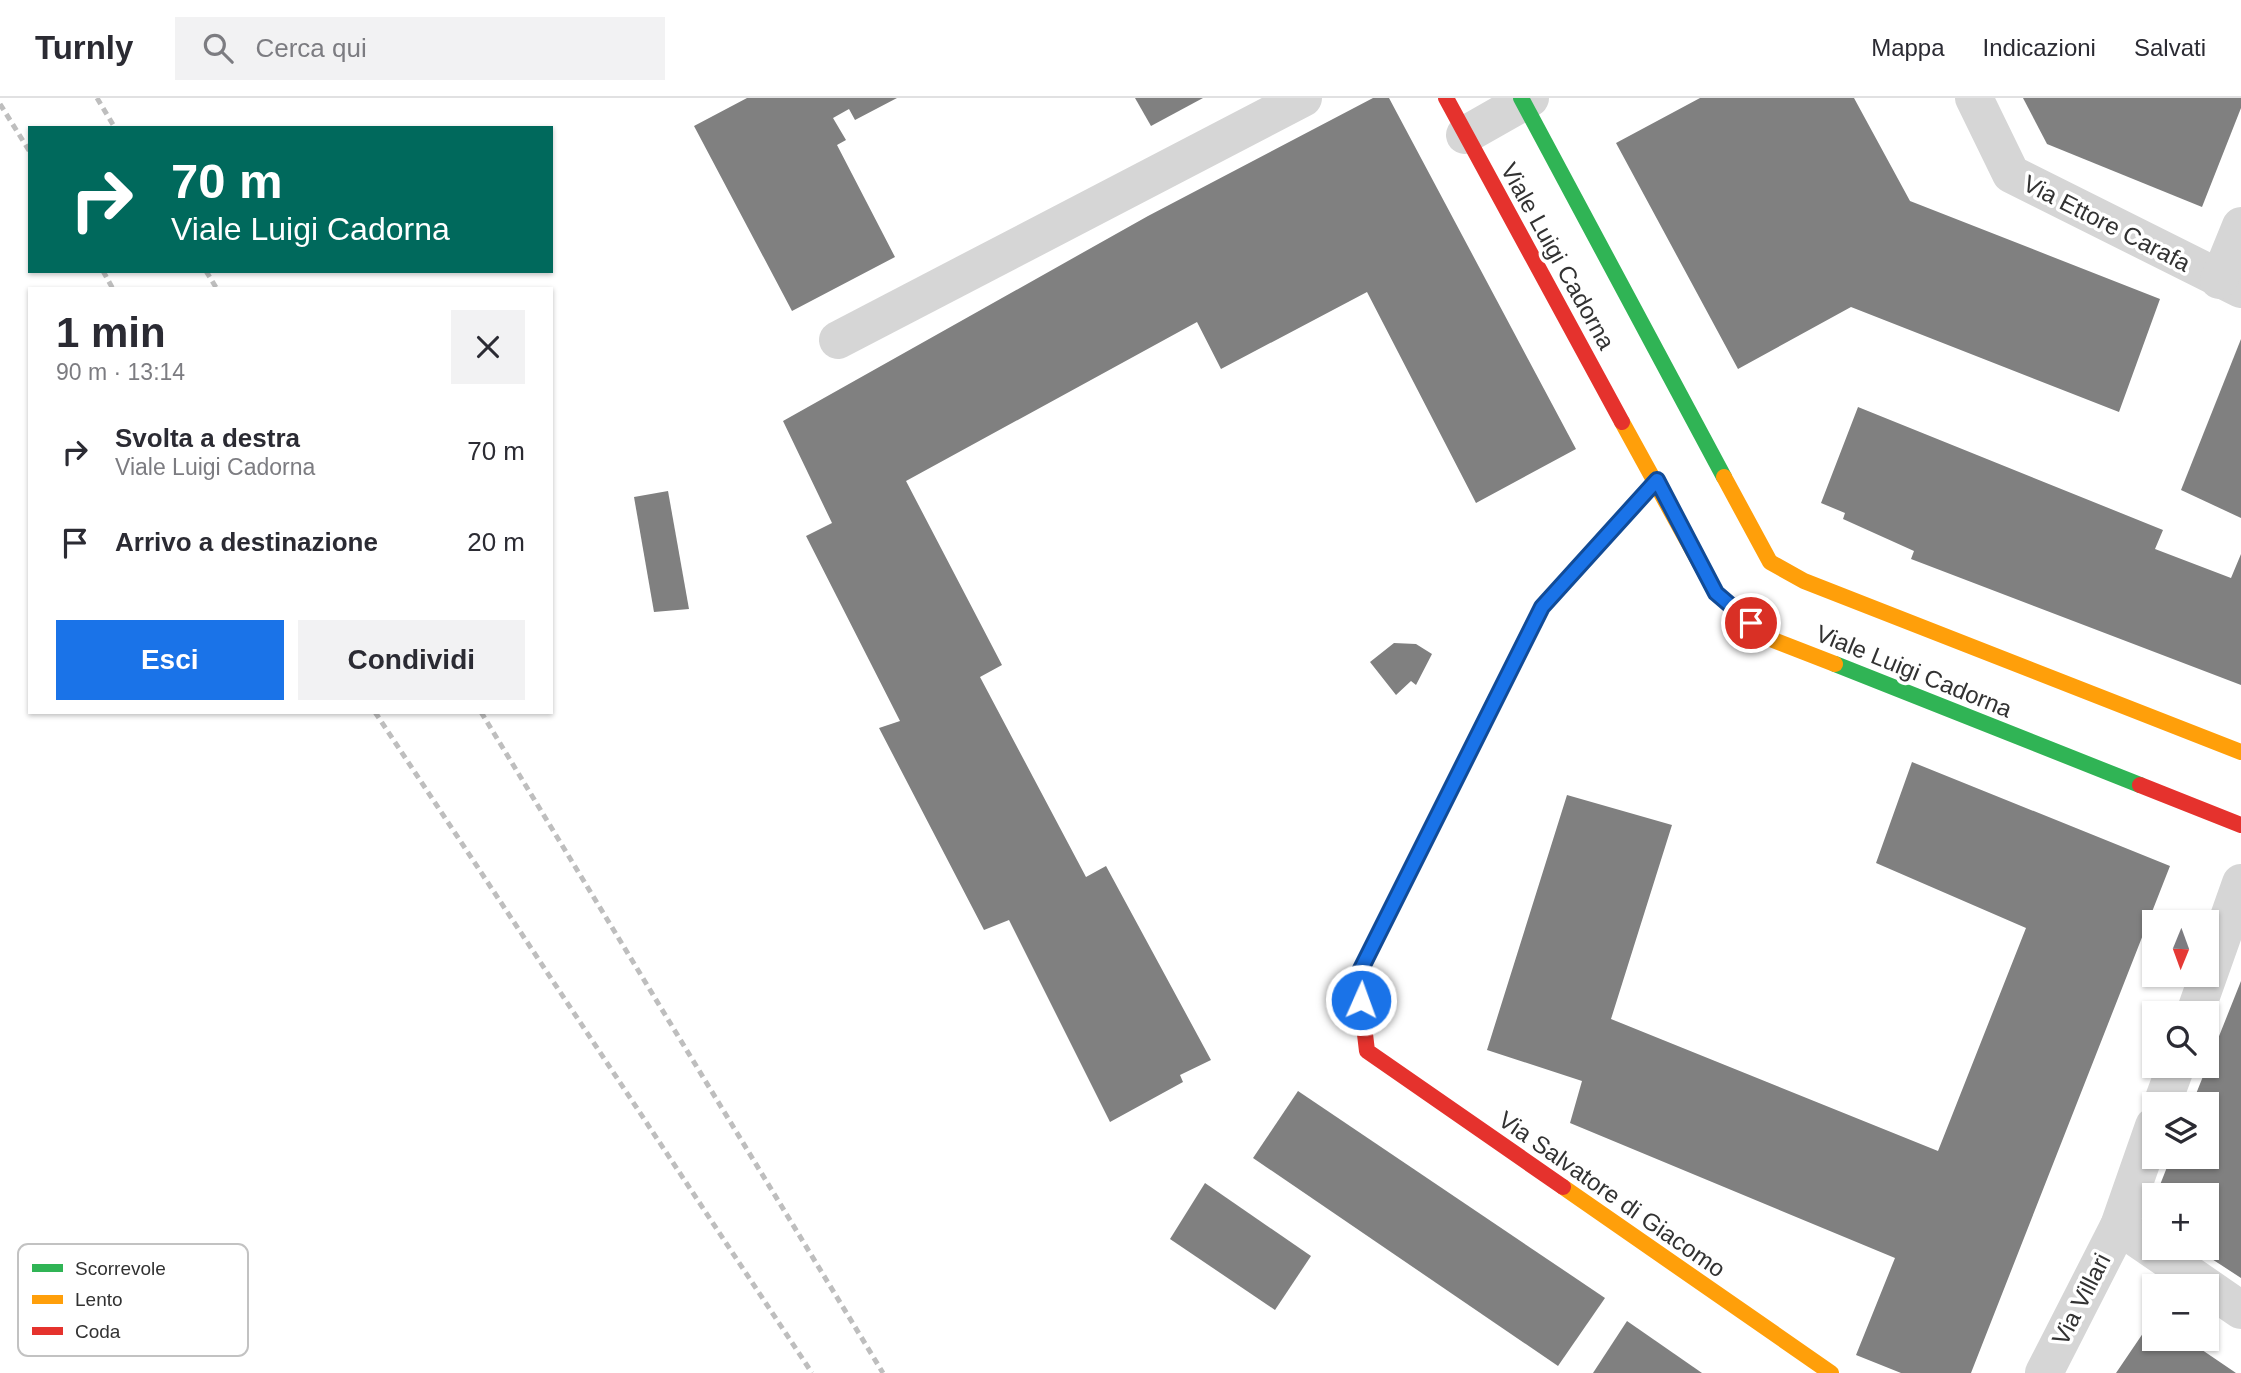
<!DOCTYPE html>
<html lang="it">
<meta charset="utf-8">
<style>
:root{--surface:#fff;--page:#f2f2f3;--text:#2b2b33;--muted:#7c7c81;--line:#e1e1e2;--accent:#1a73e8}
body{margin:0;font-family:Arial,sans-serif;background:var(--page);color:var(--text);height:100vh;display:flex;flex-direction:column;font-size:26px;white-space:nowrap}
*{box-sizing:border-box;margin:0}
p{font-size:23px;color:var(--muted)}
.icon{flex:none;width:38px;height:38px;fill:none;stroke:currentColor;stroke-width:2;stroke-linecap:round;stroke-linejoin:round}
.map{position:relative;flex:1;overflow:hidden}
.details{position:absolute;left:28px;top:189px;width:525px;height:427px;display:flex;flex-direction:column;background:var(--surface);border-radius:0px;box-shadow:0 2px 5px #0004}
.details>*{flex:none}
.banner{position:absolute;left:28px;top:28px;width:525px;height:147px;border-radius:0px;box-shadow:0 2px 5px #0004;background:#00695c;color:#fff;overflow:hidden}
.needle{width:46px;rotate:181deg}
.controls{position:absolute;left:2142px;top:812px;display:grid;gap:14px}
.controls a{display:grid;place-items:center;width:77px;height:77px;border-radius:0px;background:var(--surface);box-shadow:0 2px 5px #0004;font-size:35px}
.pin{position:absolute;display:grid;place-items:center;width:60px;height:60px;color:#fff;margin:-30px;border:4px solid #fff;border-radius:50%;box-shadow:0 2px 7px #0007}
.me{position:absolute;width:77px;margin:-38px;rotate:2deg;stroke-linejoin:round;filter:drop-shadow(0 0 5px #0008)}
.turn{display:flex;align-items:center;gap:24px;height:147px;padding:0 28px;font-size:32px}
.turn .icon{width:91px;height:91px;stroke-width:2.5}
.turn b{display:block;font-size:49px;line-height:60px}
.round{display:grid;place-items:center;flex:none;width:74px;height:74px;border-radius:0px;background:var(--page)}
.head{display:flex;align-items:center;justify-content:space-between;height:119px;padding:0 28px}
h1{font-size:42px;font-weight:800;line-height:52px}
.action{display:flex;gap:14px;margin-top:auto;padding:14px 28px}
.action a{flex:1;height:80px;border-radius:0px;background:var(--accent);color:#fff;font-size:28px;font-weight:800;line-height:80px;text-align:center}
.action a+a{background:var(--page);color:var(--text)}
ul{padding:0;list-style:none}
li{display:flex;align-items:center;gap:21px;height:91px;padding:0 28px}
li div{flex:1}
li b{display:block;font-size:26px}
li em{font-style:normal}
header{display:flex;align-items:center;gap:42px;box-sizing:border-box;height:98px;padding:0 35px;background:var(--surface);border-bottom:2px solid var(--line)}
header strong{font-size:33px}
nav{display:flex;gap:38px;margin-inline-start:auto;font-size:24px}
.search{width:490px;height:63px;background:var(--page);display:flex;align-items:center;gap:18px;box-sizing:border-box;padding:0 24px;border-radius:0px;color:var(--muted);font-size:26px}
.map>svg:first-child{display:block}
.building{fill:#808080}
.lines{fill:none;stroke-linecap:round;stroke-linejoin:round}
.street{stroke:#d6d6d6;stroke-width:38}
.fast{stroke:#30b455;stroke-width:16}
.slow{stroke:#ff9f0a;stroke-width:16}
.jam{stroke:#e5322d;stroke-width:16}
.rail{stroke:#bebebe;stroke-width:5;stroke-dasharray:7 5;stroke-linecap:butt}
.route-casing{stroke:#114b97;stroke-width:18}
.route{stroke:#1a73e8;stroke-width:12}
.labels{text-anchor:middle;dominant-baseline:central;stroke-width:7;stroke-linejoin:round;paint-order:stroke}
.street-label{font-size:24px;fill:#323232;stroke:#fff}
.key{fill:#fff;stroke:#c2c2c2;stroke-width:2}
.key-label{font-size:19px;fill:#323232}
</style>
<header>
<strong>Turnly</strong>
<div class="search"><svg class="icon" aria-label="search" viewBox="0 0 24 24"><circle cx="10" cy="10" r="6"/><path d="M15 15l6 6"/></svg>Cerca qui</div>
<nav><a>Mappa</a><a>Indicazioni</a><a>Salvati</a></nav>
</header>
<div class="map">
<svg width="2241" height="1275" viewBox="0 0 2241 1275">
<rect width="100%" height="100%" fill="#fff"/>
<g class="building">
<path d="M747 0H897L855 22 849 11 833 20 846 42 837 47 895 159 792 213 694 28Z"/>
<path d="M1135 0H1203L1151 28Z"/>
<path d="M1373 0H1389L1576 351 1476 405 1367 194 1221 271 1197 224 906 383 1002 567 980 579 1086 779 1106 768 1211 962 1180 977 1183 984 1110 1024 1009 822 984 832 879 630 900 623 806 438 832 425 783 323 1148 118Z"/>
<path d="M1700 0H1854L1910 103 2160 201 2119 314 1851 209 1738 271 1616 45Z"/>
<path d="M2023 0H2241V10L2202 109 2047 46Z"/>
<path d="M2241 241V420L2181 392Z"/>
<path d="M1858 309 2163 432 2155 451 2231 480 2241 456V587L1911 461 1914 453 1843 421 1845 415 1821 405Z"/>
<path d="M668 393 689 511 654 514 634 399Z"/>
<path d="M1394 545 1416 546 1432 556 1416 587 1411 583 1396 597 1370 564Z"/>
<path d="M1912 664 2170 768 1971 1275H1901L1856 1257 1895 1160 1570 1025 1582 983 1487 952 1567 697 1672 727 1611 921 1938 1053 2026 830 1876 765Z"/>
<path d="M2241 883V1180L2195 1150H2207V1097H2156L2171 1059H2207V1006H2192Z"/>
<path d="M1298 993 1605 1200 1558 1268 1253 1060Z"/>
<path d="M1205 1085 1311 1158 1275 1212 1170 1141Z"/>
<path d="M2154 1219V1241H2186L2236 1275H2116Z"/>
<path d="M1627 1223 1702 1275H1593Z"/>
</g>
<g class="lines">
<g class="street">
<path d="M1974 0 2011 76 2241 191"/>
<path d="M1465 37 1530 0"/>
<path d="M2219 182 2241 128"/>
<path d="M838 242 1303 0"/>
<path d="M2195 915 2241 785"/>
<path d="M2162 1006 2176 968"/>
<path d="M2119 1128 2241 1212"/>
<path d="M2044 1275 2119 1128 2154 1028"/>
</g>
<g class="fast">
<path d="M1521 0 1724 379"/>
<path d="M1835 566 2140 687"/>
<path d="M1437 719 1542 509 1657 382"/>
</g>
<g class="slow">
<path d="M1622 324 1716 495 1768 540 1835 566"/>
<path d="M1724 379 1770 464 1804 483 2241 654"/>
<path d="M1563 1089 1831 1275"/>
</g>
<g class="jam">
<path d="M1446 0 1622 324"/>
<path d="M2140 687 2241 727"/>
<path d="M1437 719 1358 877 1367 953 1563 1089"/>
</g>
<g class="rail">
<path d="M97 0 115 30"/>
<path d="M0 6 30 54"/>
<path d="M103 173 113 191"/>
<path d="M206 173 217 191"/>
<path d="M375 614 812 1275"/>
<path d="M481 614 883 1275"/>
</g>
</g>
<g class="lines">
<g class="route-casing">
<path id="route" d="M1361 902 1358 877 1542 509 1657 382 1716 495 1751 525"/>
</g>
<use href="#route" class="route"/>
</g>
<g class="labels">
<g class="street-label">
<text transform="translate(2107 125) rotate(27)">Via Ettore Carafa</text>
<text transform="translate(1558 158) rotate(61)">Viale Luigi Cadorna</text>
<text transform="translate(1914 573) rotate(22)">Viale Luigi Cadorna</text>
<text transform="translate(1612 1096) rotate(35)">Via Salvatore di Giacomo</text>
<text transform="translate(2081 1201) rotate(-63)">Via Villari</text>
</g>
</g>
<rect x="18" y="1146" width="230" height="112" rx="10" class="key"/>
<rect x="32" y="1166" width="31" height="8" fill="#30b455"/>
<rect x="32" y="1197" width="31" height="9" fill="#ff9f0a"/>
<rect x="32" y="1229" width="31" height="8" fill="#e5322d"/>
<g class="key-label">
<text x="75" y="1177">Scorrevole</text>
<text x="75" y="1208">Lento</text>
<text x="75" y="1240">Coda</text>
</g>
</svg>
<div class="controls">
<a><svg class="needle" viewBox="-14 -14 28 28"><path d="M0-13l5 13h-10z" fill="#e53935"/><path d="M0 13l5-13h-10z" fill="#7c7c81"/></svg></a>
<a><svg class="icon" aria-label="search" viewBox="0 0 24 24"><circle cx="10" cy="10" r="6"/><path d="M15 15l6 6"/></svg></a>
<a><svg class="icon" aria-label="layers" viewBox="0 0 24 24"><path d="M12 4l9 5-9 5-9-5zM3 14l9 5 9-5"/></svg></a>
<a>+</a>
<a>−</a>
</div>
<div class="pin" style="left:1751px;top:525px;background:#d93025"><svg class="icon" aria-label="arrive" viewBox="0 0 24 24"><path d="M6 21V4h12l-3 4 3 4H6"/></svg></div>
<svg class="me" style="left:1361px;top:902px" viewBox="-20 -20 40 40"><circle r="17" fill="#1a73e8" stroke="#fff" stroke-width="3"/><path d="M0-11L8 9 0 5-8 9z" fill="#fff"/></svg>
<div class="banner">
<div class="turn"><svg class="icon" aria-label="right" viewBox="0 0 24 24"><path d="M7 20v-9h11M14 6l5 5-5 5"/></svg><div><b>70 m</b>Viale Luigi Cadorna</div></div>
</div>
<section class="details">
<div class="head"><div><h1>1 min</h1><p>90 m · 13:14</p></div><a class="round"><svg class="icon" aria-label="close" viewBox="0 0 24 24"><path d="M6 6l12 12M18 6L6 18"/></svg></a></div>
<ul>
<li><svg class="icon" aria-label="right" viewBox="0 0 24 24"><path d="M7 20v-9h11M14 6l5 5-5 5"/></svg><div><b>Svolta a destra</b><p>Viale Luigi Cadorna</p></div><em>70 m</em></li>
<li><svg class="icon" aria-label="arrive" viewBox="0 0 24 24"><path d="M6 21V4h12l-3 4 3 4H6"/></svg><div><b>Arrivo a destinazione</b></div><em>20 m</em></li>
</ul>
<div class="action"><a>Esci</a><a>Condividi</a></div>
</section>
</div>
